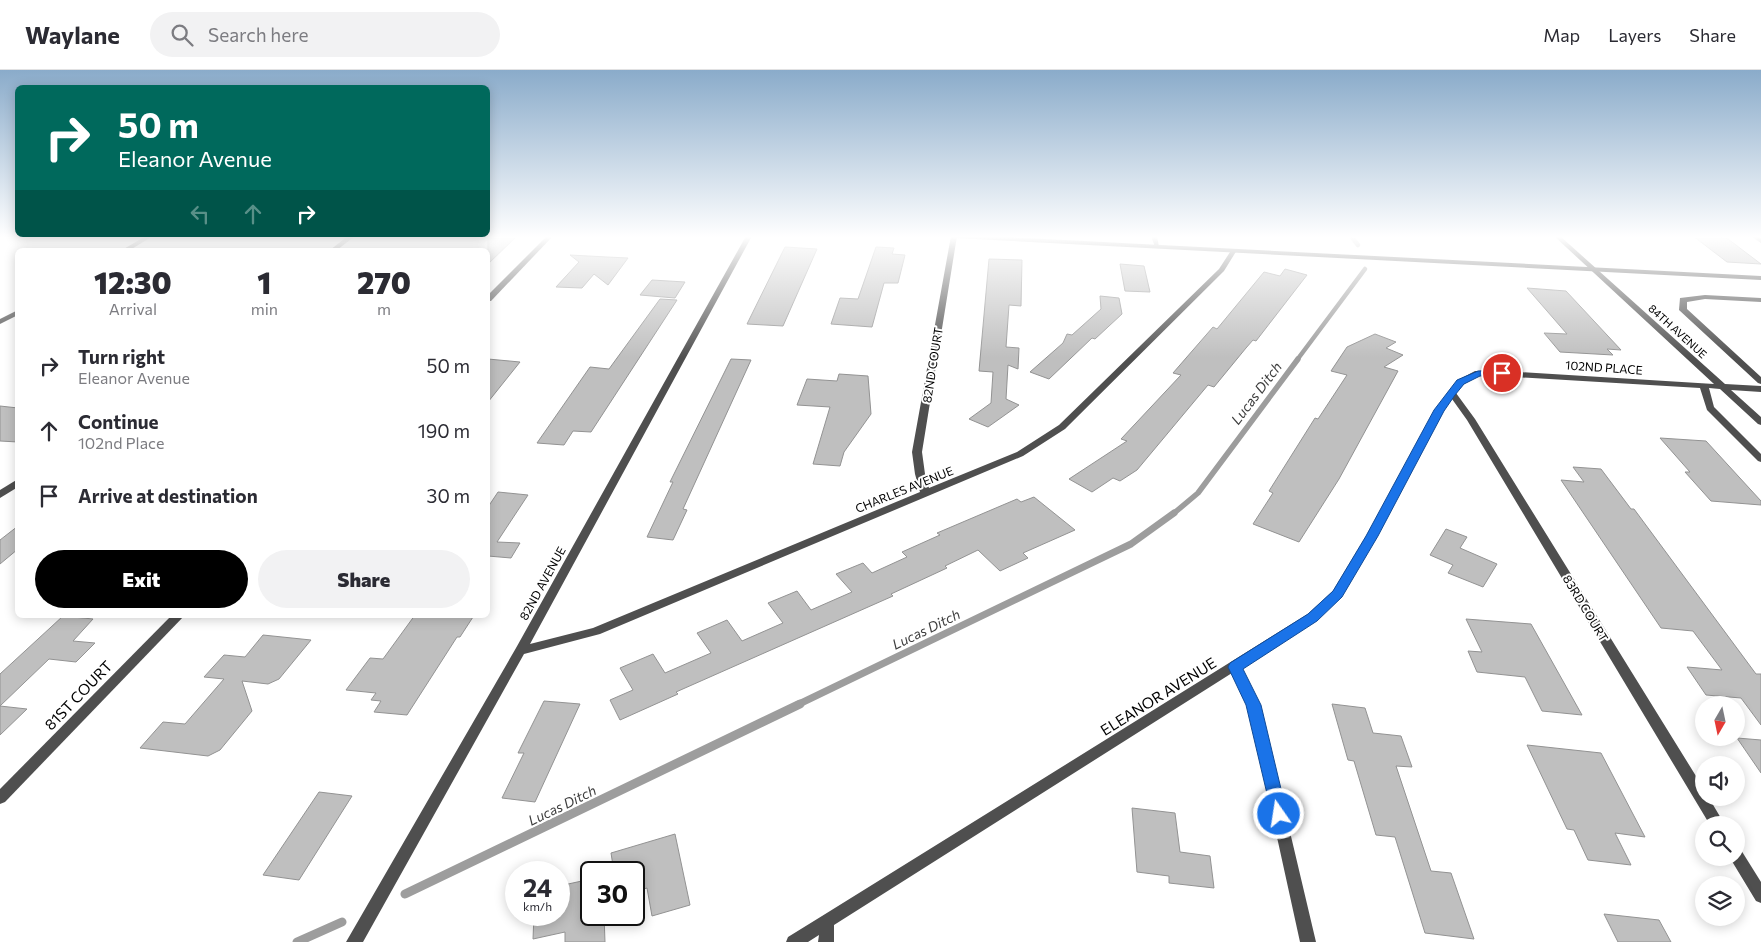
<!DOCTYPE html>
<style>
:root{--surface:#fff;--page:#f2f2f3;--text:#2b2b33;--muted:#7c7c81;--line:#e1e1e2;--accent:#000}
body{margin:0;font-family:Commissioner,sans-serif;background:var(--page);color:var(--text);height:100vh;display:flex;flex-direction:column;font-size:19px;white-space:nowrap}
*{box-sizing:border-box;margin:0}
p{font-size:16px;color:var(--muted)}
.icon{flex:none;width:28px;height:28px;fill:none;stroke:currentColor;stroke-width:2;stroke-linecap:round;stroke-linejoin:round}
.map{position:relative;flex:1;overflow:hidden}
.details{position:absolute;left:15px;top:178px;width:475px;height:370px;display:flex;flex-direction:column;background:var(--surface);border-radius:8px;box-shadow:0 2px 12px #0003}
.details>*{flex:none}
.hud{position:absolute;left:15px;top:15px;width:475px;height:152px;border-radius:8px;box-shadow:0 2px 12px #0003;background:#00695c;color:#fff;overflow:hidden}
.needle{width:32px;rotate:189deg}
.tools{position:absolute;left:1695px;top:626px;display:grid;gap:10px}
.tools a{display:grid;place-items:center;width:50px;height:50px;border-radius:50%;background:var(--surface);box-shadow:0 2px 12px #0003;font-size:25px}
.speed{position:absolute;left:505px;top:791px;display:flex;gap:10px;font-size:25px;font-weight:700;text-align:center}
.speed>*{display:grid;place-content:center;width:65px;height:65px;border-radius:50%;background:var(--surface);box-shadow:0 2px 12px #0003;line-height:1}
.speed small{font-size:12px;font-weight:400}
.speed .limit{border:2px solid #111;border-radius:8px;background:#fff;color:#111}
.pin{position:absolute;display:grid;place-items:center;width:42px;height:42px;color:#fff;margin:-21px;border:2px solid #fff;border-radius:50%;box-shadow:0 1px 5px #0007}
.me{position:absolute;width:55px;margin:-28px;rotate:347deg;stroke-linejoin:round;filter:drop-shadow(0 0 4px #0008)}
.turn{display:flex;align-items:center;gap:18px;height:105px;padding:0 20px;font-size:22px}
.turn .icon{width:65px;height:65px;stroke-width:2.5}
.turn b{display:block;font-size:35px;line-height:42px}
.lanes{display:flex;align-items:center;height:48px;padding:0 20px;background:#0003;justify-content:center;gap:25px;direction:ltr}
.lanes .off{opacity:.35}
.eta{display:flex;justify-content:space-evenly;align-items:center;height:85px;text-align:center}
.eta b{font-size:30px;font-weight:800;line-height:35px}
.button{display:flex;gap:10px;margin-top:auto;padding:10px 20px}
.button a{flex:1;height:58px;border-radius:30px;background:var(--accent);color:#fff;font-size:20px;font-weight:800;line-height:58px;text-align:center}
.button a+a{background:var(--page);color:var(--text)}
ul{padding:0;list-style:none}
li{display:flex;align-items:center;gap:15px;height:65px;padding:0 20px}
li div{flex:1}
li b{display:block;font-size:19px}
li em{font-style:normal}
header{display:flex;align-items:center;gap:30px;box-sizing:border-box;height:70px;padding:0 25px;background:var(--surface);border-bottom:1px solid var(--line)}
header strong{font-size:24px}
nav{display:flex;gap:28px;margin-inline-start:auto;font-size:18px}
.search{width:350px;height:45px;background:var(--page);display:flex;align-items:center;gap:12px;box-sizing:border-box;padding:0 18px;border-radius:28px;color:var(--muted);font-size:19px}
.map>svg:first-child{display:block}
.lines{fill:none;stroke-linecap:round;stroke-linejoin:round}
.stream-far3{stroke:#9d9d9d;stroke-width:4.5}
.stream-far2{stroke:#9d9d9d;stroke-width:5.5}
.stream-far1{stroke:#9d9d9d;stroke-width:7}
.stream{stroke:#9d9d9d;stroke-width:9}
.building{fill:#bfbfbf;stroke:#939393}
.minor{fill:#4f4f4f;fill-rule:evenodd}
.tertiary{fill:#4f4f4f;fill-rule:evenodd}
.route{fill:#1a73e8;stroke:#114b97}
.labels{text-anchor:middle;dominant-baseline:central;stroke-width:4;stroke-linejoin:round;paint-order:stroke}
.far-street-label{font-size:11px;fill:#000;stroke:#fff}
.street-label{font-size:12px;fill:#000;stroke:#fff}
.water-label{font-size:14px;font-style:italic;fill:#3e3e3e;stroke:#fff}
.near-street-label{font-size:15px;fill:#000;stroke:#fff}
</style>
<header>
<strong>Waylane</strong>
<div class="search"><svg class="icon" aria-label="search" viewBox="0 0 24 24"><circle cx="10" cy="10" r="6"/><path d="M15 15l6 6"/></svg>Search here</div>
<nav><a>Map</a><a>Layers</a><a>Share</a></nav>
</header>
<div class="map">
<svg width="1761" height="872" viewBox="0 0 1761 872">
<rect width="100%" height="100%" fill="#fff"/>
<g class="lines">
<g class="stream-far3">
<path d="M1351 166 1358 175"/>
<path d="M1297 290 1365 199"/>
</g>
<path class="stream-far2" d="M1173 444 1198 423 1298 289"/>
<path class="stream-far1" d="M797 635 1131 474 1174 443"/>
<g class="stream">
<path d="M405 824 800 634"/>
<path d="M297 872 342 852"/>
</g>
</g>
<g class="building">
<path d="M488 166H517L488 194Z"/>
<path d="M1693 166H1718L1728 169 1761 194 1727 192Z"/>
<path d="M785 177 817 179 783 256 747 254Z"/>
<path d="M876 177 894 178 892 184 905 185 898 213H884L872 257 831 254 840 228 858 229Z"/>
<path d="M570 185 607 187 628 188 608 215 594 204 582 218 556 217 579 192Z"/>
<path d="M989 189 1022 190 1021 236 1009 235 1006 277 1019 278 1018 299 1008 295 1006 329 1019 335 988 357 969 349 991 333 993 302 979 301Z"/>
<path d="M1120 194 1144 196 1150 222 1125 221Z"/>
<path d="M1285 199 1307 205 1256 271 1253 270 1246 278 1214 317 1208 315 1137 400 1120 411 1113 408 1092 422 1069 409 1127 371 1121 369 1181 305 1173 303 1213 257 1217 259 1264 202 1280 206Z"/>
<path d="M652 210 685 212 675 228 640 225Z"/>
<path d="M1527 218 1566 221 1621 280 1607 279 1613 285 1560 282 1544 263 1567 264Z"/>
<path d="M1100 226 1119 228 1122 244 1095 269 1092 268 1049 309 1030 302 1063 273 1067 264 1072 265 1101 239Z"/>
<path d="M660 229 677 230 591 362 573 361 564 375 537 373 590 297 609 299Z"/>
<path d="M1375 264 1396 272 1386 278 1403 285 1384 297 1398 301 1339 409 1299 472 1253 454 1273 423 1269 421 1315 348 1318 349 1347 305 1331 301 1347 277Z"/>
<path d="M488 289 520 292 488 332Z"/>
<path d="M731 289 751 290 683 439 687 440 673 470 647 467 673 412H670Z"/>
<path d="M839 304 868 306 871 344 844 382 840 396 813 394 830 337 797 335 807 309 837 311Z"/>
<path d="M0 336 18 338V372L0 371Z"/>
<path d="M1660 368 1706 371 1761 431V435L1711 431 1685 402H1690Z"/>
<path d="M1573 397 1601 399 1631 439H1634L1756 604H1761V655L1741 628 1706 625 1687 597 1722 600 1693 561 1661 558 1561 410 1584 412Z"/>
<path d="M498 422 528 425 497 472 520 473 511 488 488 486V437Z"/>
<path d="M1034 427 1075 460 1023 483 1028 488 1000 501 978 480 945 496 947 498 891 524 893 526 676 622 678 624 620 650 610 630 633 620 620 598 653 584 665 603 711 583 697 563 727 550 742 571 783 553 768 533 797 521 811 540 852 522 836 504 863 493 872 503 907 487 902 482 940 465 937 463 1017 429 1021 432Z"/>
<path d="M18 456V479L0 494V470Z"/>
<path d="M1446 459 1467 467 1460 478 1497 494 1483 517 1448 503 1453 495 1430 485Z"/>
<path d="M415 545 473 547 460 567H457L407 645 374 642 381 631 371 630 376 623 346 620 370 588 383 589Z"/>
<path d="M63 546 93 549 73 571 95 573 76 592 49 589 0 636 27 639 0 665V604Z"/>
<path d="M1466 549 1531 554 1582 645 1542 641 1525 607 1477 602 1468 581 1482 582Z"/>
<path d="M263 565 311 570 279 609 268 614 242 611 252 641 220 680 208 686 140 678 163 652 185 654 224 609 204 607 224 585 245 587Z"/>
<path d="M544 631 580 634 535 732 502 728 524 683H518Z"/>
<path d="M1332 634 1365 638 1373 663 1401 666 1412 697 1396 696 1431 801 1451 803 1474 869 1425 863 1395 767 1376 765 1354 691 1348 690Z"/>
<path d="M1737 668 1761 670V703Z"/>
<path d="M1527 675 1601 683 1645 767 1615 763 1631 795 1588 790 1574 760 1567 759Z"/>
<path d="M319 722 352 726 299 810 263 805Z"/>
<path d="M1132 738 1175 743 1180 782 1210 786 1214 818 1169 813V806L1137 802Z"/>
<path d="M675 764 690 835 652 846 647 818 634 822V802H614L611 783Z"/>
<path d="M591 809V845H604L605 872H565V862L533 869 534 845H559V816Z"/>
<path d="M1604 844 1659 850 1671 872H1618Z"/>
</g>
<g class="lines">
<g class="minor">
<path d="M146 166H153L130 180H122Z"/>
<path d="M348 166H355L337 180H330Z"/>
<path d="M547 166H553L491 231H488V225Z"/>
<path d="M746 166H752L530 574 593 558 920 422 915 404 912 382 951 166H957L922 382 925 404 929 418 1017 382 1059 355 1219 199 1232 179 1237 180 1224 201 1065 359 1023 386 600 564 524 584 363 872H346L516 578Z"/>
<path d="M1151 166H1157L1159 177H1155Z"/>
<path d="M1554 166H1560L1725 314 1761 316V322L1731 320 1761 347V355L1758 354 1720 319 1709 318 1714 337 1761 384V392L1758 391 1707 340 1700 318 1480 305 1464 314 1456 323 1475 349 1704 719V728H1709L1725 755H1710L1467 350 1452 329 1443 341 1377 465 1341 527 1316 550 1241 597 1260 635 1316 872H1300L1248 635 1232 603 834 855V872H818L819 865 808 872H786L788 867 822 846 1308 544 1333 521 1367 465 1435 341 1449 321 1458 310 1475 301H1502L1714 314Z"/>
<path d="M1751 166H1758L1761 168V173Z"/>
<path d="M1705 225 1761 228V232L1705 229 1687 232V239L1761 307V314L1758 313 1679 240 1680 228Z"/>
<path d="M18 240V245L0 254V249Z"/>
<path d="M18 409V417L0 428V420Z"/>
<path d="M172 545H185L5 732 0 734V719Z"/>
<path d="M1736 778 1741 780 1761 812V833L1756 831 1730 788H1736Z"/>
</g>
<path class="tertiary" d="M952 166H987L1761 206V210L955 168Z"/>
</g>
<linearGradient id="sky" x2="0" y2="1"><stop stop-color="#8aabca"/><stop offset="0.58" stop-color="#fff"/><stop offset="1" stop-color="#fff" stop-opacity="0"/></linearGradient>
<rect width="1761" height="288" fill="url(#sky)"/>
<path class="route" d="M1502 300 1507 303 1506 305 1480 306 1464 314 1455 325 1444 341 1378 466 1342 527 1317 551 1243 599 1261 635 1287 744 1284 749 1279 751 1273 749 1246 635 1228 597 1230 593 1308 544 1333 521 1366 466 1434 340 1457 310 1478 301Z"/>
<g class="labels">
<g class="far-street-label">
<text transform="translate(1678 261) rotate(42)">84TH AVENUE</text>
</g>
<g class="street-label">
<text transform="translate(932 295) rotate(-81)">82ND COURT</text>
<text transform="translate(1604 297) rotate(4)">102ND PLACE</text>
<text transform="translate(904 419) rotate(-22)">CHARLES AVENUE</text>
<text transform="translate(542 513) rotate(-61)">82ND AVENUE</text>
<text transform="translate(1586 538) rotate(59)">83RD COURT</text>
</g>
<g class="water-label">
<text transform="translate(1256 323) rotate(-53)">Lucas Ditch</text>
<text transform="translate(926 559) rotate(-26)">Lucas Ditch</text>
<text transform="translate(562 735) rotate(-26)">Lucas Ditch</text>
</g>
<g class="near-street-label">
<text transform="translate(78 625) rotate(-46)">81ST COURT</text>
<text transform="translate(1158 626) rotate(-32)">ELEANOR AVENUE</text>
</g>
</g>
</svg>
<div class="tools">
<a><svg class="needle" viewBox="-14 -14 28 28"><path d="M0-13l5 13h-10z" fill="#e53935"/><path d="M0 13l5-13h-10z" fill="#7c7c81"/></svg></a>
<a><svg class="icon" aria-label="sound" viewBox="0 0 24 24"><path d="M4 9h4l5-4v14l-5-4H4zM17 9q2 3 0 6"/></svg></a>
<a><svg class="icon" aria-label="search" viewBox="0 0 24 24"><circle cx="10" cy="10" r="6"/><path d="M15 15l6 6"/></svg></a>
<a><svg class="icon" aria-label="layers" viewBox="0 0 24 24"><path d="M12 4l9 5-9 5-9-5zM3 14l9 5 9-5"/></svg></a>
</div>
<div class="speed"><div>24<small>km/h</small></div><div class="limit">30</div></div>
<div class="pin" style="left:1502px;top:303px;background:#d93025"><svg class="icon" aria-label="arrive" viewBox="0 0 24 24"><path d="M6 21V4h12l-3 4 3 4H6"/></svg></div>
<svg class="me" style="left:1279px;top:744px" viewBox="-20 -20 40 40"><circle r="17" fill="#1a73e8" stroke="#fff" stroke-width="3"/><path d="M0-11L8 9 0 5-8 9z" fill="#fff"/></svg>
<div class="hud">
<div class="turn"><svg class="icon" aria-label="right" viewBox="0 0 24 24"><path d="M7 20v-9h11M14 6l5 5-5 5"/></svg><div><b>50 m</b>Eleanor Avenue</div></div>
<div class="lanes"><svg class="icon off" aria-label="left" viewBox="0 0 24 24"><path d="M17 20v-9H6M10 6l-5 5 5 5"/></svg><svg class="icon off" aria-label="ahead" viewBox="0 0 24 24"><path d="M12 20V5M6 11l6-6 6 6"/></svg><svg class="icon" aria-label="right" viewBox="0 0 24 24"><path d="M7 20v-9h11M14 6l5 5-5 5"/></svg></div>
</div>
<section class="details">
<div class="eta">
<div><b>12:30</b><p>Arrival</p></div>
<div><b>1</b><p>min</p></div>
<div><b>270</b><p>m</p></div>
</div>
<ul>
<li><svg class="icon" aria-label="right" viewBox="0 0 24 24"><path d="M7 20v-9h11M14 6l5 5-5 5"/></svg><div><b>Turn right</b><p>Eleanor Avenue</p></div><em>50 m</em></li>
<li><svg class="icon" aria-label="ahead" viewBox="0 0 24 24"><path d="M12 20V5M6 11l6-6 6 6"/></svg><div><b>Continue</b><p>102nd Place</p></div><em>190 m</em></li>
<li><svg class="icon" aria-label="arrive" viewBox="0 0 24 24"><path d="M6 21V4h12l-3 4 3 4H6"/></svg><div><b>Arrive at destination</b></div><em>30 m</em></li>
</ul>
<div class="button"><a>Exit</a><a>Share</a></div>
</section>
</div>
